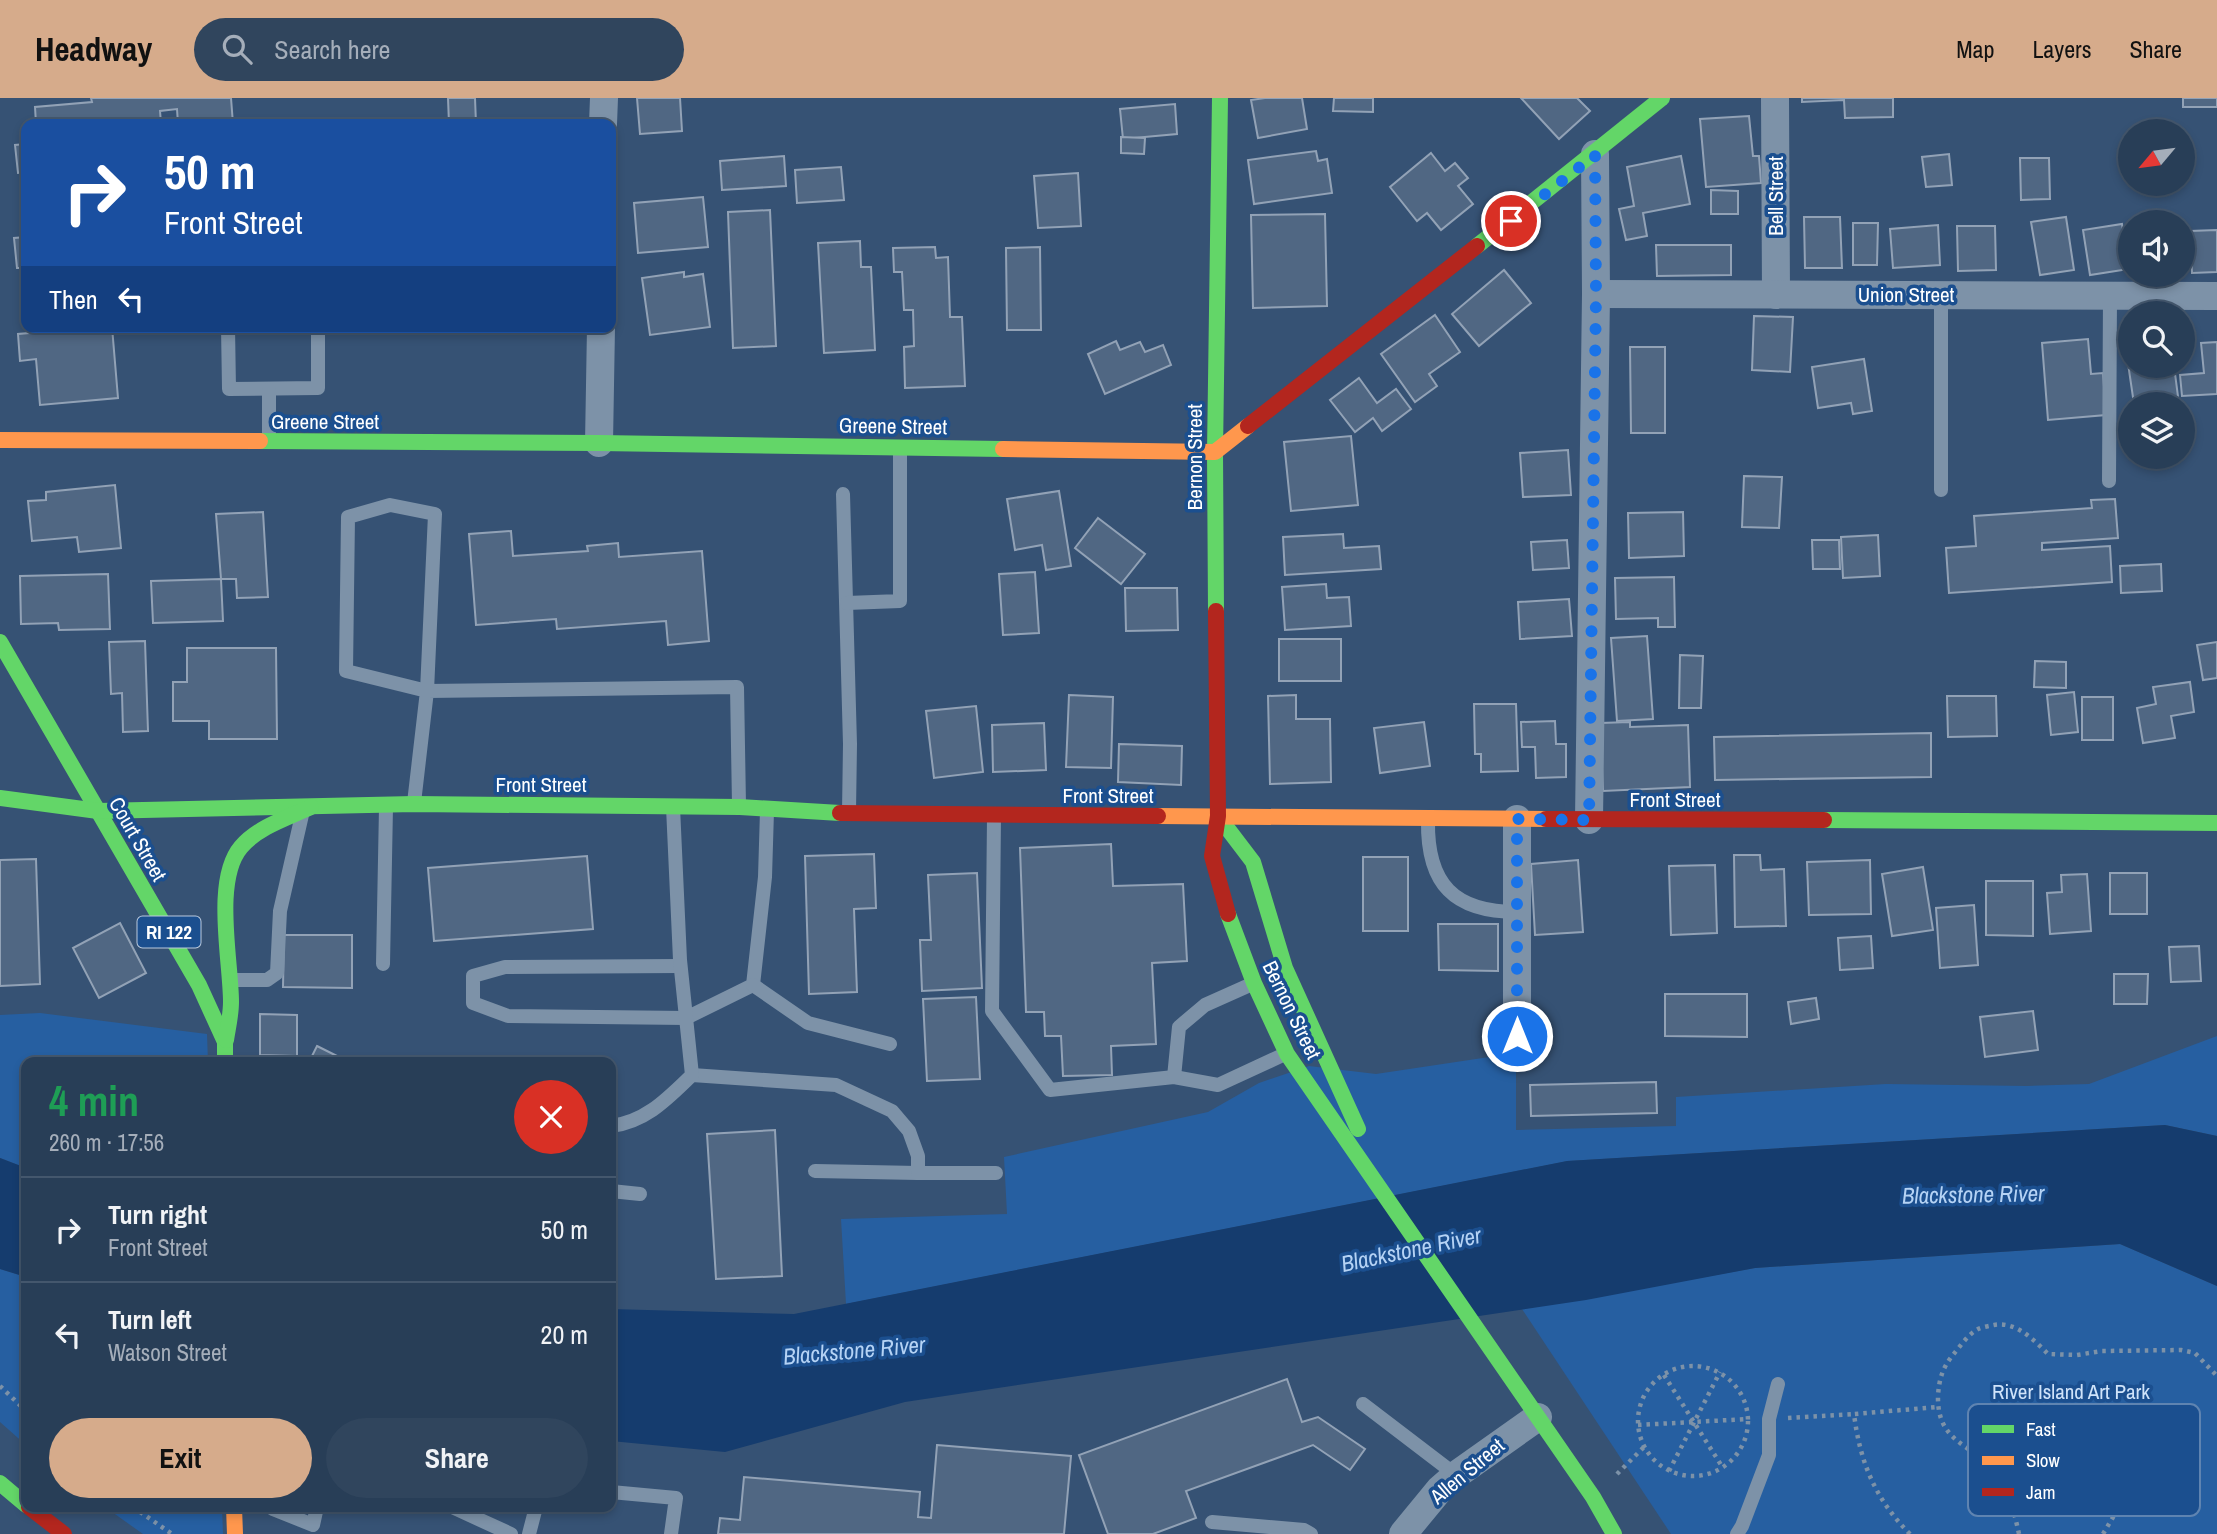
<!DOCTYPE html>
<meta charset="utf-8">
<style>
:root{--surface:#283e57;--page:#30455d;--text:#f1f3f6;--muted:#a5aeba;--line:#44576d;--accent:#d6ab8b}
body{margin:0;font-family:"Archivo Narrow",sans-serif;background:var(--page);color:var(--text);height:100vh;display:flex;flex-direction:column;font-size:26px;white-space:nowrap}
*{box-sizing:border-box;margin:0}
p{font-size:23px;color:var(--muted)}
.icon{flex:none;width:38px;height:38px;fill:none;stroke:currentColor;stroke-width:2;stroke-linecap:round;stroke-linejoin:round}
.map{position:relative;flex:1;overflow:hidden}
.side{position:absolute;left:21px;top:959px;width:595px;height:455px;display:flex;flex-direction:column;background:var(--surface);border-radius:14px;box-shadow:0 4px 10px #0003,0 0 0 2px var(--line)}
.side>*{flex:none}
.top-card{position:absolute;left:21px;top:21px;width:595px;height:214px;border-radius:14px;box-shadow:0 4px 10px #0003,0 0 0 2px var(--line);background:#1a4fa0;color:#fff;overflow:hidden}
.needle{width:46px;rotate:241deg}
.buttons{position:absolute;left:2118px;top:21px;display:grid;gap:14px}
.buttons a{display:grid;place-items:center;width:77px;height:77px;border-radius:50%;background:var(--surface);box-shadow:0 4px 10px #0003,0 0 0 2px var(--line);font-size:35px}
.pin{position:absolute;display:grid;place-items:center;width:60px;height:60px;color:#fff;margin:-30px;border:4px solid #fff;border-radius:50%;box-shadow:0 2px 7px #0007}
.me{position:absolute;width:77px;margin:-38px;rotate:0deg;stroke-linejoin:round;filter:drop-shadow(0 0 5px #0008)}
.turn{display:flex;align-items:center;gap:24px;height:147px;padding:0 28px;font-size:32px}
.turn .icon{width:91px;height:91px;stroke-width:2.5}
.turn b{display:block;font-size:49px;line-height:60px}
.then{display:flex;align-items:center;height:66px;padding:0 28px;background:#0003;gap:14px;font-size:26px}
.round{display:grid;place-items:center;flex:none;width:74px;height:74px;border-radius:37px;background:var(--page)}
.summary{display:flex;align-items:center;justify-content:space-between;height:119px;padding:0 28px}
h1{font-size:42px;font-weight:700;line-height:52px;color:#1e9e55}
.action{display:flex;gap:14px;margin-top:auto;padding:14px 28px}
.action a{flex:1;height:80px;border-radius:42px;background:var(--accent);color:#111;font-size:28px;font-weight:700;line-height:80px;text-align:center}
.action a+a{background:var(--page);color:var(--text)}
ul{padding:0;list-style:none}
li{display:flex;align-items:center;gap:21px;height:105px;padding:0 28px;border-top:2px solid var(--line)}
li div{flex:1}
li b{display:block;font-size:26px}
li em{font-style:normal}
header{display:flex;align-items:center;gap:42px;box-sizing:border-box;height:98px;padding:0 35px;background:var(--accent);color:#111}
header strong{font-size:33px}
nav{display:flex;gap:38px;margin-inline-start:auto;font-size:24px}
.search{width:490px;height:63px;background:var(--page);display:flex;align-items:center;gap:18px;box-sizing:border-box;padding:0 24px;border-radius:38px;color:var(--muted);font-size:26px}
.map>svg:first-child{display:block}
.green{fill:#265fa1}
.water{fill:#153c6e}
.building{fill:#506783;stroke:#92a2b6;stroke-width:2}
.lines{fill:none;stroke-linecap:round;stroke-linejoin:round}
.path{stroke:#7d92a8;stroke-width:4.5;stroke-dasharray:3.5 5;stroke-linecap:butt}
.lane{stroke:#7d92a8;stroke-width:14}
.street{stroke:#7d92a8;stroke-width:28}
.fast{stroke:#63d668;stroke-width:16}
.slow{stroke:#ff974d;stroke-width:16}
.jam{stroke:#b3261e;stroke-width:16}
.route{stroke:#1a73e8;stroke-width:12;stroke-dasharray:0 21.6}
.labels{text-anchor:middle;dominant-baseline:central;stroke-width:7;stroke-linejoin:round;paint-order:stroke}
.shield{fill:#1b4f8f;stroke:#bbcadd;stroke-width:2}
.shield-label{font-size:19px;font-weight:bold;fill:#fff}
.street-label{font-size:21px;fill:#fff;stroke:#1b4f8f}
.park-label{font-size:21px;fill:#cfe3fa;stroke:#1b4f8f}
.water-label{font-size:23px;font-style:italic;fill:#b5d3f5;stroke:#1b4f8f}
.key{fill:#1b4f8f;stroke:#5f84b1;stroke-width:2}
.key-label{font-size:19px;fill:#fff}
</style>
<header>
<strong>Headway</strong>
<div class="search"><svg class="icon" aria-label="search" viewBox="0 0 24 24"><circle cx="10" cy="10" r="6"/><path d="M15 15l6 6"/></svg>Search here</div>
<nav><a>Map</a><a>Layers</a><a>Share</a></nav>
</header>
<div class="map">
<svg width="2217" height="1436" viewBox="0 0 2217 1436">
<rect width="100%" height="100%" fill="#365274"/>
<g class="green">
<path d="M40 915 207 936 208 964H26V1070L0 1060V917Z"/>
<path d="M2217 938V1038L2165 1027 1568 1063 846 1206 841 1121 1007 1116 1004 1059 1208 1014 1259 985 1309 968 1376 976 1516 955V1032L1676 1028V999L1886 986 2027 988 2089 986Z"/>
<path d="M2120 1146 2217 1188V1436H1671L1522 1211 1755 1170Z"/>
<path d="M0 1171 26 1179V1347L0 1324Z"/>
<path d="M105 1409H222L223 1436H143Z"/>
</g>
<g class="water">
<path d="M2165 1027 2217 1038V1188L2120 1146 1755 1170 1586 1202 905 1304 725 1354 611 1343V1211L794 1216 1567 1063Z"/>
<path d="M0 1060 26 1070V1179L0 1171Z"/>
</g>
<g class="building">
<path d="M91 0H231L233 26H178L177 11 160 13 161 25 36 26 35 9 92 4Z"/>
<path d="M448 0H475L476 26H449Z"/>
<path d="M637 0H680L682 33 640 36Z"/>
<path d="M1265 0H1302L1307 31 1258 40 1251 2Z"/>
<path d="M1334 0H1373V14L1333 13Z"/>
<path d="M1521 0H1577L1590 13 1559 41Z"/>
<path d="M1802 0H1893V19L1845 20 1844 2 1802 4Z"/>
<rect x="2183" y="0" width="34" height="9"/>
<path d="M1175 6 1177 36 1123 41 1120 11Z"/>
<path d="M1749 18 1753 58H1759L1761 85 1706 89 1700 21Z"/>
<path d="M382 22H412V26H383Z"/>
<path d="M344 23 380 24V26H344Z"/>
<path d="M562 23V26H508V24Z"/>
<path d="M1121 39 1145 40 1144 56 1121 55Z"/>
<path d="M26 46V74L18 75 15 47Z"/>
<path d="M1316 53 1318 63 1327 61 1332 95 1254 106 1248 62Z"/>
<path d="M1431 55 1445 73 1455 65 1468 80 1458 88 1473 106 1441 132 1427 115 1417 123 1390 89Z"/>
<path d="M1949 56 1952 87 1926 89 1922 59Z"/>
<path d="M784 58 786 88 722 92 720 63Z"/>
<path d="M1681 58 1690 106 1643 115 1647 138 1626 142 1619 111 1634 108 1627 69Z"/>
<path d="M2020 60H2049L2050 101 2021 102Z"/>
<path d="M841 69 844 102 797 105 795 72Z"/>
<path d="M1078 75 1081 128 1038 130 1034 78Z"/>
<path d="M1711 92 1738 93V116H1711Z"/>
<path d="M703 99 708 149 638 155 634 105Z"/>
<path d="M770 112 776 248 733 250 728 114Z"/>
<path d="M1325 116 1327 208 1253 210 1251 117Z"/>
<path d="M1804 119H1840L1842 170H1805Z"/>
<path d="M2066 119 2074 172 2040 177 2031 124Z"/>
<path d="M1853 125H1878L1877 167H1853Z"/>
<path d="M2122 126 2129 171 2090 177 2083 132Z"/>
<path d="M1938 127 1940 167 1893 170 1890 131Z"/>
<path d="M1957 128H1995L1996 172 1958 173Z"/>
<path d="M2217 132V174L2192 175 2190 133Z"/>
<path d="M26 139V170H17L14 140Z"/>
<path d="M860 143 861 169H871L875 252 824 255 818 145Z"/>
<path d="M1656 147H1731V177L1657 178Z"/>
<path d="M935 149 936 160 948 159 950 219H962L965 288 905 290 904 249 914 248 913 212H904L902 174H894L893 150Z"/>
<path d="M1040 149 1041 232H1007L1006 150Z"/>
<path d="M1504 172 1531 205 1479 248 1452 216Z"/>
<path d="M684 174V179L703 176 710 229 650 237 642 180Z"/>
<path d="M1435 217 1460 254 1429 276 1437 288 1415 304 1381 256Z"/>
<path d="M1754 218 1793 219 1790 274 1752 272Z"/>
<path d="M40 229H112L118 300 40 307 36 261 20 263 18 236 41 234Z"/>
<path d="M2088 241 2091 276 2103 275 2106 317 2048 322 2042 245Z"/>
<path d="M1116 243 1120 252 1140 244 1145 254 1163 247 1171 267 1105 296 1088 256Z"/>
<path d="M2217 244V296L2182 298 2180 277 2204 275 2201 245Z"/>
<path d="M1630 249H1665V335H1631Z"/>
<path d="M2130 251V268H2174L2179 306H2134L2126 252Z"/>
<path d="M1864 261 1872 313 1853 316 1851 305 1818 310 1812 269Z"/>
<path d="M1359 280 1377 305 1396 291 1411 311 1382 333 1373 320 1355 334 1330 302Z"/>
<path d="M1351 338 1358 407 1291 413 1284 344Z"/>
<path d="M1568 352 1571 397 1523 399 1520 355Z"/>
<path d="M1744 378 1782 379 1779 430 1742 429Z"/>
<path d="M115 387 121 450 79 454 77 439 32 443 28 403 46 402V394Z"/>
<path d="M1059 393 1071 468 1046 472 1042 447 1015 452 1007 401Z"/>
<path d="M2115 401 2118 440 2042 445V452L2110 448 2112 484 1949 495 1946 450 1976 448 1974 418 2092 410 2091 402Z"/>
<path d="M263 414 268 499 237 500 236 481H221L216 416Z"/>
<path d="M1683 414 1684 458 1629 460 1628 415Z"/>
<path d="M1098 420 1145 456 1121 486 1075 450Z"/>
<path d="M511 433 513 458 588 453 587 448 618 445 619 459 702 453 709 543 668 547 666 523 557 531 556 521 476 527 469 436Z"/>
<path d="M1343 436 1344 450 1379 448 1381 471 1285 477 1283 439Z"/>
<path d="M1878 437 1880 478 1843 480 1841 439Z"/>
<path d="M1567 442 1569 470 1533 472 1531 444Z"/>
<path d="M1812 442H1839L1840 471H1813Z"/>
<path d="M2161 466 2162 493 2121 495 2120 468Z"/>
<path d="M1035 474 1039 535 1003 537 999 476Z"/>
<path d="M108 476 110 531 59 532 58 525 21 526 20 478Z"/>
<path d="M1674 479 1675 529H1658V520L1616 521 1615 480Z"/>
<path d="M221 481 223 523 153 525 151 483Z"/>
<path d="M1326 486 1327 500 1349 499 1351 528 1285 532 1282 489Z"/>
<path d="M1125 490H1177L1178 532 1126 533Z"/>
<path d="M1569 501 1572 538 1520 541 1518 504Z"/>
<path d="M1647 538 1653 621 1617 623 1611 540Z"/>
<rect x="1279" y="541" width="62" height="42"/>
<path d="M145 543 148 633 123 634 122 595 111 596 109 544Z"/>
<path d="M2217 544V580L2203 582 2197 547Z"/>
<path d="M187 550H276L277 641H209V623H173V584H187Z"/>
<path d="M1680 557 1703 558 1701 610H1679Z"/>
<path d="M2035 563 2066 564V590L2034 589Z"/>
<path d="M2190 584 2194 614 2171 618 2175 640 2143 645 2137 610 2156 606 2153 589Z"/>
<path d="M2074 594 2078 634 2051 637 2047 597Z"/>
<path d="M1069 597 1113 599 1111 670 1066 669Z"/>
<path d="M1296 597V621H1330L1331 684 1270 686 1268 598Z"/>
<path d="M1947 598H1996L1997 638 1948 639Z"/>
<rect x="2082" y="599" width="31" height="43"/>
<path d="M1474 606H1516L1518 673 1481 674V656H1475Z"/>
<path d="M976 608 983 674 934 680 926 613Z"/>
<path d="M1555 623 1556 646H1566V679L1536 680 1535 649H1522L1521 624Z"/>
<path d="M1424 624 1430 668 1380 675 1374 630Z"/>
<path d="M1630 624V629L1688 627 1690 689 1603 693 1600 625Z"/>
<path d="M1044 625 1046 672 993 674 992 627Z"/>
<path d="M1931 635V679L1715 682 1714 639Z"/>
<path d="M1119 646 1182 648 1181 687 1118 684Z"/>
<path d="M1111 746 1113 788 1183 786 1187 863 1152 865 1156 946 1111 948 1112 977 1063 978 1061 938H1045L1044 914H1026L1020 750Z"/>
<path d="M874 756 876 810 854 811 857 894 809 896 805 758Z"/>
<path d="M1734 757H1760L1761 772 1784 771 1786 828 1735 829Z"/>
<path d="M587 758 593 831 434 843 428 770Z"/>
<rect x="1363" y="759" width="45" height="74"/>
<path d="M36 761 40 886 0 888V762Z"/>
<path d="M1578 762 1583 834 1535 837 1531 766Z"/>
<path d="M1870 762 1871 816 1809 817 1807 764Z"/>
<path d="M1715 767 1717 835 1671 837 1669 768Z"/>
<path d="M1923 769 1933 832 1892 838 1882 776Z"/>
<path d="M977 775 982 890 922 893 920 842H931L928 777Z"/>
<rect x="2110" y="775" width="37" height="41"/>
<path d="M2087 776 2091 833 2050 836 2047 795 2062 794 2061 777Z"/>
<path d="M1986 783H2033V838L1986 837Z"/>
<path d="M1974 807 1978 867 1940 870 1936 810Z"/>
<path d="M120 825 146 875 99 900 73 850Z"/>
<path d="M1438 826H1498V873L1439 872Z"/>
<path d="M284 837H352V890L283 889Z"/>
<path d="M1871 838 1873 870 1840 872 1838 840Z"/>
<path d="M2199 848 2201 883 2171 884 2169 849Z"/>
<path d="M2114 876H2148L2147 906H2114Z"/>
<path d="M1665 896H1747V939L1665 938Z"/>
<path d="M976 899 980 981 927 983 923 901Z"/>
<path d="M1816 900 1819 921 1791 926 1788 904Z"/>
<path d="M2033 913 2038 952 1985 959 1980 919Z"/>
<path d="M260 916 297 917V958L260 957Z"/>
<path d="M317 948 349 964H309Z"/>
<path d="M1656 984 1657 1015 1531 1018 1530 987Z"/>
<path d="M775 1032 782 1178 716 1181 707 1036Z"/>
<path d="M1287 1281 1302 1324 1318 1319 1365 1351 1350 1372 1313 1347 1186 1393 1196 1420 1153 1436H1108L1079 1357Z"/>
<path d="M937 1347 1071 1358 1064 1436H718L720 1420 740 1422 744 1379 920 1394 918 1419 931 1420Z"/>
</g>
<g class="lines">
<g class="path">
<circle cx="1693" cy="1323" r="55"/>
<path d="M1664 1277 1723 1370"/>
<path d="M0 1288 26 1313"/>
<path d="M1788 1320 1854 1316"/>
<path d="M1638 1327 1748 1321"/>
<path d="M1669 1373 1720 1274"/>
<path d="M1617 1376 1644 1349"/>
<path d="M133 1409 172 1436"/>
<path d="M1910 1436C1875 1401 1860 1364 1854 1316L1938 1309"/>
<path d="M2019 1436C2014 1413 2008 1390 1993 1372 1970 1345 1937 1344 1938 1298 1939 1282 1942 1271 1952 1258 1959 1250 1968 1236 1978 1231 1982 1229 1989 1228 1994 1227 2016 1223 2034 1242 2048 1256L2077 1257 2102 1253 2181 1252 2195 1255 2217 1278"/>
<path d="M2103 1436 2118 1411 2135 1392"/>
</g>
<g class="lane">
<path d="M228 229 229 291 318 290V229"/>
<path d="M269 292V343"/>
<path d="M2109 383 2110 197"/>
<path d="M1941 392V196"/>
<path d="M843 396 850 646 849 714"/>
<path d="M847 505 900 503V351"/>
<path d="M414 705 427 593 435 416 390 407 348 419 346 573 427 593 737 589 739 707"/>
<path d="M994 719 992 913 1050 992 1174 979 1218 987 1285 956"/>
<path d="M1428 723C1427 786 1454 814 1517 814"/>
<path d="M383 866 386 709"/>
<path d="M680 868 505 869 473 878V905L508 918 686 920 753 887 765 779 767 713"/>
<path d="M233 882H267L277 875 280 813 302 717"/>
<path d="M753 887 808 925 890 946"/>
<path d="M692 977 836 987 892 1013 909 1033 918 1058V1075L815 1073"/>
<path d="M1174 979 1179 929 1205 907 1252 886"/>
<path d="M611 1028C646 1024 668 1000 692 977L680 862 673 709"/>
<path d="M918 1075H996"/>
<path d="M611 1093 640 1096"/>
<path d="M1363 1306 1456 1377"/>
<path d="M611 1394 676 1400 671 1436"/>
<path d="M274 1409 273 1411 313 1427 317 1409"/>
<path d="M452 1409 511 1436"/>
<path d="M1212 1424 1304 1432 1311 1436"/>
<path d="M529 1436 536 1409"/>
<path d="M1737 1436 1742 1428 1769 1357V1321L1778 1286"/>
</g>
<g class="street">
<path d="M1775 0 1776 197"/>
<path d="M603 26 604 0"/>
<path d="M1596 196 2217 198"/>
<path d="M599 345 601 229"/>
<path d="M1517 721V938"/>
<path d="M1589 722 1596 196 1595 56"/>
<path d="M1403 1436 1440 1391 1456 1377 1538 1319"/>
</g>
<g class="fast">
<path d="M1477 148 1662 0"/>
<path d="M260 343 599 345 1003 351"/>
<path d="M1216 513 1215 354 1220 0"/>
<path d="M0 544 199 887 225 944V964"/>
<path d="M0 700 98 713 414 706 740 709 840 715"/>
<path d="M1218 718 1253 764 1285 870 1358 1031"/>
<path d="M1824 722 2217 725"/>
<path d="M1228 816 1254 885 1287 956 1593 1399 1614 1436"/>
<path d="M226 942C228 929 231 917 231 904 231 863 213 782 241 749 258 729 287 720 311 709"/>
<path d="M0 1385 26 1407"/>
</g>
<g class="slow">
<path d="M0 342 260 343"/>
<path d="M1003 351 1215 354 1248 328"/>
<path d="M1158 718 1546 721"/>
<path d="M234 1409 235 1436"/>
</g>
<g class="jam">
<path d="M1248 328 1477 148"/>
<path d="M1216 513 1218 718 1212 758 1228 816"/>
<path d="M840 715 1158 718"/>
<path d="M1546 721 1824 722"/>
<path d="M29 1409 64 1436"/>
</g>
</g>
<g class="lines">
<path class="route" d="M1511 123 1595 57 1596 196 1589 722 1517 721V938"/>
</g>
<g class="labels">
<rect class="shield" x="137.5" y="818.5" width="63" height="31" rx="5"/>
<g class="shield-label">
<text x="169" y="834">RI 122</text>
</g>
<g class="street-label">
<text transform="translate(1775 98) rotate(-90)">Bell Street</text>
<text x="1906" y="196">Union Street</text>
<text x="325" y="323">Greene Street</text>
<text transform="translate(893 328) rotate(1)">Greene Street</text>
<text transform="translate(1194 359) rotate(-90)">Bernon Street</text>
<text x="541" y="686">Front Street</text>
<text x="1108" y="697">Front Street</text>
<text x="1675" y="701">Front Street</text>
<text transform="translate(138 741) rotate(60)">Court Street</text>
<text transform="translate(1292 912) rotate(64)">Bernon Street</text>
<text transform="translate(1467 1373) rotate(-40)">Allen Street</text>
</g>
<g class="park-label">
<text x="2071" y="1293">River Island Art Park</text>
</g>
<g class="water-label">
<text transform="translate(1973 1096) rotate(-1)">Blackstone River</text>
<text transform="translate(1411 1151) rotate(-12)">Blackstone River</text>
<text transform="translate(854 1252) rotate(-5)">Blackstone River</text>
</g>
</g>
<rect x="1968" y="1306" width="232" height="112" rx="10" class="key"/>
<rect x="1982" y="1327" width="32" height="8" fill="#63d668"/>
<rect x="1982" y="1358" width="32" height="9" fill="#ff974d"/>
<rect x="1982" y="1390" width="32" height="8" fill="#b3261e"/>
<g class="key-label">
<text x="2026" y="1338">Fast</text>
<text x="2026" y="1369">Slow</text>
<text x="2026" y="1401">Jam</text>
</g>
</svg>
<div class="buttons">
<a><svg class="needle" viewBox="-14 -14 28 28"><path d="M0-13l5 13h-10z" fill="#e53935"/><path d="M0 13l5-13h-10z" fill="#a5aeba"/></svg></a>
<a><svg class="icon" aria-label="sound" viewBox="0 0 24 24"><path d="M4 9h4l5-4v14l-5-4H4zM17 9q2 3 0 6"/></svg></a>
<a><svg class="icon" aria-label="search" viewBox="0 0 24 24"><circle cx="10" cy="10" r="6"/><path d="M15 15l6 6"/></svg></a>
<a><svg class="icon" aria-label="layers" viewBox="0 0 24 24"><path d="M12 4l9 5-9 5-9-5zM3 14l9 5 9-5"/></svg></a>
</div>
<div class="pin" style="left:1511px;top:123px;background:#d93025"><svg class="icon" aria-label="arrive" viewBox="0 0 24 24"><path d="M6 21V4h12l-3 4 3 4H6"/></svg></div>
<svg class="me" style="left:1517px;top:938px" viewBox="-20 -20 40 40"><circle r="17" fill="#1a73e8" stroke="#fff" stroke-width="3"/><path d="M0-11L8 9 0 5-8 9z" fill="#fff"/></svg>
<div class="top-card">
<div class="turn"><svg class="icon" aria-label="right" viewBox="0 0 24 24"><path d="M7 20v-9h11M14 6l5 5-5 5"/></svg><div><b>50 m</b>Front Street</div></div>
<div class="then">Then<svg class="icon" aria-label="left" viewBox="0 0 24 24"><path d="M17 20v-9H6M10 6l-5 5 5 5"/></svg></div>
</div>
<section class="side">
<div class="summary"><div><h1>4 min</h1><p>260 m · 17:56</p></div><a class="round" style="background:#d93025;color:#fff"><svg class="icon" aria-label="close" viewBox="0 0 24 24"><path d="M6 6l12 12M18 6L6 18"/></svg></a></div>
<ul>
<li><svg class="icon" aria-label="right" viewBox="0 0 24 24"><path d="M7 20v-9h11M14 6l5 5-5 5"/></svg><div><b>Turn right</b><p>Front Street</p></div><em>50 m</em></li>
<li><svg class="icon" aria-label="left" viewBox="0 0 24 24"><path d="M17 20v-9H6M10 6l-5 5 5 5"/></svg><div><b>Turn left</b><p>Watson Street</p></div><em>20 m</em></li>
</ul>
<div class="action"><a>Exit</a><a>Share</a></div>
</section>
</div>
